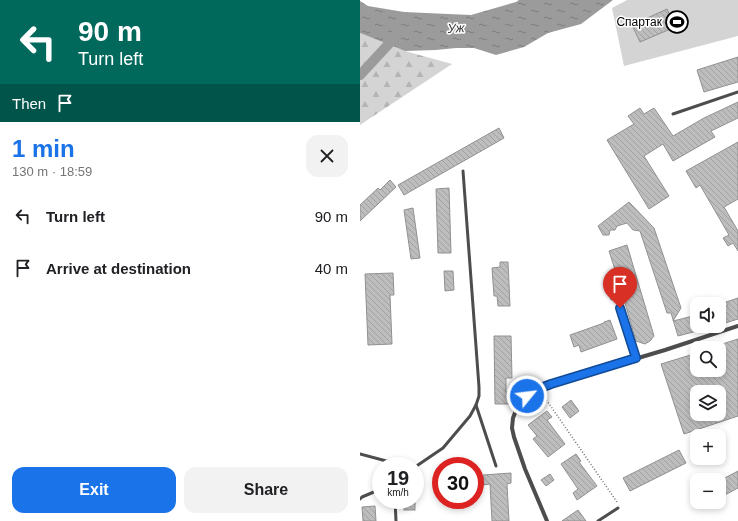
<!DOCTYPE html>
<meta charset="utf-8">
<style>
:root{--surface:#fff;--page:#f2f2f2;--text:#202124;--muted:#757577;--accent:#1a73e8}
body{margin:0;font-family:Arial,sans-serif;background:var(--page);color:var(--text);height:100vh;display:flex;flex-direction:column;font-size:15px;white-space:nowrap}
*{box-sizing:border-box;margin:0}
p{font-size:13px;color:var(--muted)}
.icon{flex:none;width:22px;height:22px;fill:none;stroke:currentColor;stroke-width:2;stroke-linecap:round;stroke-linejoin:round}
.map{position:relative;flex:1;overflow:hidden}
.panel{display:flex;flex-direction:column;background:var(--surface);width:360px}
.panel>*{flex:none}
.banner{background:#00695c;color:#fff;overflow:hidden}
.fabs{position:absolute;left:330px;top:297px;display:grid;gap:8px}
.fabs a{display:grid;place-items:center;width:36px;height:36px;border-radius:8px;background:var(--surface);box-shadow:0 2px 6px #0003;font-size:20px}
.speed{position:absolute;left:12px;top:457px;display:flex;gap:8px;font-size:20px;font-weight:700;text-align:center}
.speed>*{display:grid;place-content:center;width:52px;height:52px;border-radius:50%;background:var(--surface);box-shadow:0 2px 6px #0003;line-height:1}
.speed small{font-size:10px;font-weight:400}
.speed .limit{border:6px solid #d22;background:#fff;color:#111}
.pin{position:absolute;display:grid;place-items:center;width:34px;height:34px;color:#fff;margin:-41px -17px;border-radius:50% 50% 50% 0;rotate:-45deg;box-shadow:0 0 4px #0007}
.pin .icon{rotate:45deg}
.me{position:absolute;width:44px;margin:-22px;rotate:61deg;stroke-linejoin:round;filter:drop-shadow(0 0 3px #0008)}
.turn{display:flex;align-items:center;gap:14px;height:84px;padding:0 12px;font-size:18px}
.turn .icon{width:52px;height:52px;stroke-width:2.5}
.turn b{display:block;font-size:28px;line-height:34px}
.then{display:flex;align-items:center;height:38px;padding:0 12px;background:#0003;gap:8px;font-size:15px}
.round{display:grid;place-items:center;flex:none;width:42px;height:42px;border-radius:12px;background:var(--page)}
.overview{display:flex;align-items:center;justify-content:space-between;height:68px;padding:0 12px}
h1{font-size:24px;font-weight:700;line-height:30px;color:var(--accent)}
.cta{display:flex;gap:8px;margin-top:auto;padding:8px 12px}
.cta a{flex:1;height:46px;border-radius:12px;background:var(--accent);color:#fff;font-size:16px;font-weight:700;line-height:46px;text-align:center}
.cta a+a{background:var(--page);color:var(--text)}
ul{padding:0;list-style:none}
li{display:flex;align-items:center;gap:12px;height:52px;padding:0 12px}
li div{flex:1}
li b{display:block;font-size:15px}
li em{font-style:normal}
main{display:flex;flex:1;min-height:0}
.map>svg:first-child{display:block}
.forest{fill:url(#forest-firs)}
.park{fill:#d4d4d4}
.water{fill:url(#water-ripples)}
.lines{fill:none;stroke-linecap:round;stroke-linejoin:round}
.canal{stroke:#9b9b9b;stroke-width:10}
.building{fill:url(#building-back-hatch);stroke:#919191;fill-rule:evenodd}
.path{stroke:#6f6f6f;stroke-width:1.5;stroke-dasharray:1 2;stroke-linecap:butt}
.lane{stroke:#4d4d4d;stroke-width:3}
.street{stroke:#4d4d4d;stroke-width:4}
.route-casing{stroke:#114b97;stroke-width:10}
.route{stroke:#1a73e8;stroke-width:7}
.labels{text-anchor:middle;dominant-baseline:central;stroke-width:3;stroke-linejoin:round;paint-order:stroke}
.poi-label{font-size:12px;fill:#000;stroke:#fff;text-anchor:end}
.water-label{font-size:13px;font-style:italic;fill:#3c3c3c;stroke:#fff}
</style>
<main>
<section class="panel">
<div class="banner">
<div class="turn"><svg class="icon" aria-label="left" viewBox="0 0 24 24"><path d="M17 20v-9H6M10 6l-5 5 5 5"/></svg><div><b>90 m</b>Turn left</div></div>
<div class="then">Then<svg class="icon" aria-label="arrive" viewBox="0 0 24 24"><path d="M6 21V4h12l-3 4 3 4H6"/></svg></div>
</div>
<div class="overview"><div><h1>1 min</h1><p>130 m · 18:59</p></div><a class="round"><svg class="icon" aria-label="close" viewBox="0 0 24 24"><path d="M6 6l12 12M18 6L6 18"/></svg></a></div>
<ul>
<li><svg class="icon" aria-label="left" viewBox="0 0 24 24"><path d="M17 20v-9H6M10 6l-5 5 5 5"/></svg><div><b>Turn left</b></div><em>90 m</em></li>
<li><svg class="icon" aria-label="arrive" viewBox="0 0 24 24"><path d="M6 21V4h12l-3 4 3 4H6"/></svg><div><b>Arrive at destination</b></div><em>40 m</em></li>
</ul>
<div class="cta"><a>Exit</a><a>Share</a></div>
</section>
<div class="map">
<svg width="378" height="521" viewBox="0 0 378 521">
<defs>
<pattern id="forest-firs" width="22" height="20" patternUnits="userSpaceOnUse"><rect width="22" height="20" fill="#d4d4d4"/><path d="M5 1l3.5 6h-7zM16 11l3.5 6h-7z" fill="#b4b4b4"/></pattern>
<pattern id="water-ripples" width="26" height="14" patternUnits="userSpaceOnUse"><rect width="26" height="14" fill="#9b9b9b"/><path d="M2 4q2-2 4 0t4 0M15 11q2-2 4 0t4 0" fill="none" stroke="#7c7c7c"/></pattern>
<pattern id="building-back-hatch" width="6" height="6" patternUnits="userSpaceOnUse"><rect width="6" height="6" fill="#bdbdbd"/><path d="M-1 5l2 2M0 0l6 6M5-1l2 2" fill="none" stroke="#a1a1a1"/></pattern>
</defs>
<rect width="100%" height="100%" fill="#fff"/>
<path class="forest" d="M0 33 45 51 92 64 0 125Z"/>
<path class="park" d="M267 0H378V36L264 66 252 8Z"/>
<path class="water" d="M159 0H253L221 24 188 33 164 47 136 55 114 48H96L76 50 45 51 0 33V1L8 6 44 12 111 15 156 2Z"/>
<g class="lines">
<path class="canal" d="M0 75 37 35"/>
</g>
<g class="building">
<path d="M307 9 315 27 280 42 272 25Z"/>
<path d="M378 57V82L344 92 337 70Z"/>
<path d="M378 102V118L351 131 355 137 313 161 303 144 284 156 309 196 289 209 247 140 274 124 268 116 280 108 284 114 294 108 313 136 344 118Z"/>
<path d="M139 128 144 138 44 195 38 185Z"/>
<path d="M378 142V199L364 207 378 231V251L373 243 368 246 363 238 369 235 340 185 336 188 326 171Z"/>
<path d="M30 180 36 187 0 221V205L18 188 20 190Z"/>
<path d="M89 188 91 253H78L76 189Z"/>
<path d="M269 202 294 228 321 308 313 321 337 315V331L318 336 311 313H307L280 231 273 230 267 223 257 226 255 230H250L249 235H243L238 226Z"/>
<path d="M53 208 60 258 51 259 44 210Z"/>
<path d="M267 245 294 336 290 341 285 344 276 341 263 296 251 300 248 289 260 285 249 251Z"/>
<path d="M140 262H148L150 306H138L137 296H134L132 268 140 267Z"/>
<path d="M84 271H93L94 290 85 291Z"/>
<path d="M33 273 34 295H30L32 344 8 345 5 274Z"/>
<path d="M378 298V319L359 325V307L368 305 366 302Z"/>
<path d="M250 320 257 339 221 352 219 345 214 347 210 335 244 323V322Z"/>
<path d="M134 336H151L152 378H146V392H150V404H135Z"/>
<path d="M378 339V416L324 434 301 364 337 353V370H359V345ZM337 392H359V414H337Z"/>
<path d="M211 400 219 411 210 418 202 407Z"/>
<path d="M187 411 192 417 187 420 205 444 188 457 173 439 177 436 168 425Z"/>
<path d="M319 450 326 463 270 491 263 478Z"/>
<path d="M216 454 221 461 219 462 237 486 217 500 213 493 218 489 201 464Z"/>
<path d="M378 471V488L359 498V481Z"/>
<path d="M151 473V483L147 484 149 521H132L130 484 123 485V475Z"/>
<path d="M190 474 194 480 186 486 181 480Z"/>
<rect x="44" y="500" width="11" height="10"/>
<path d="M15 506 16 521H3L2 507Z"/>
<path d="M218 510 226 521H202Z"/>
</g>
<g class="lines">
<path class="path" d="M183 395 257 502"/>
<g class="lane">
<path d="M313 114 378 92"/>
<path d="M260 308 276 358"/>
<path d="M116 405 136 466"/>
<path d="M0 454 45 466"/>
<path d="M55 467 83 448 110 416 116 405 119 396V387L103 171"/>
<path d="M0 499 2 497 21 489"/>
<path d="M35 500 36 521"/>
<path d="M238 521 258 508"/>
</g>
<path class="street" d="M187 521 165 469 154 437 152 428 153 418 158 405 172 393 191 384 305 350 378 326"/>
</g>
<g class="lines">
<g class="route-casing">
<path id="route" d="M167 396 178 389 191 384 276 358 260 308"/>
</g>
<use href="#route" class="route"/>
</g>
<defs>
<g id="stadium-ring" transform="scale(1.15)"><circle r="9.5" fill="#fff" stroke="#000" stroke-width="1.5"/><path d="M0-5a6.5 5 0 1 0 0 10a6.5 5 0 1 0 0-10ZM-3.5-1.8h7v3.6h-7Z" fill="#000"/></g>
</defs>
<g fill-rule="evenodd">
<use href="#stadium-ring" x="317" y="22"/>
</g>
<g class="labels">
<g class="poi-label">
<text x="302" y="22">Спартак</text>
</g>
<g class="water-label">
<text transform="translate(96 28) rotate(-3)">Уж</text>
</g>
</g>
</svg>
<div class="fabs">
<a><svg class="icon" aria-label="sound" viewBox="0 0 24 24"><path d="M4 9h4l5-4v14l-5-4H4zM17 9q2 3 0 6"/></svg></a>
<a><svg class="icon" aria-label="search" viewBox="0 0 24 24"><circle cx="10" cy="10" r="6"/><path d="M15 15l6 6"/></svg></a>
<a><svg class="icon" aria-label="layers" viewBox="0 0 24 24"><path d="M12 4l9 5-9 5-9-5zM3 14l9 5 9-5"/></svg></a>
<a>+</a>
<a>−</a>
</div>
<div class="speed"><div>19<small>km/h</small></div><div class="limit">30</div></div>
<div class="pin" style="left:260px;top:308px;background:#d93025"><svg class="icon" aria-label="arrive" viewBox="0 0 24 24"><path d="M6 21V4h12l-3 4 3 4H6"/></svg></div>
<svg class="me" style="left:167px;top:396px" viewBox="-20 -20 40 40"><circle r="17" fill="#1a73e8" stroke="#fff" stroke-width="3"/><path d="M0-11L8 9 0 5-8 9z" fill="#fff"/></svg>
</div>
</main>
